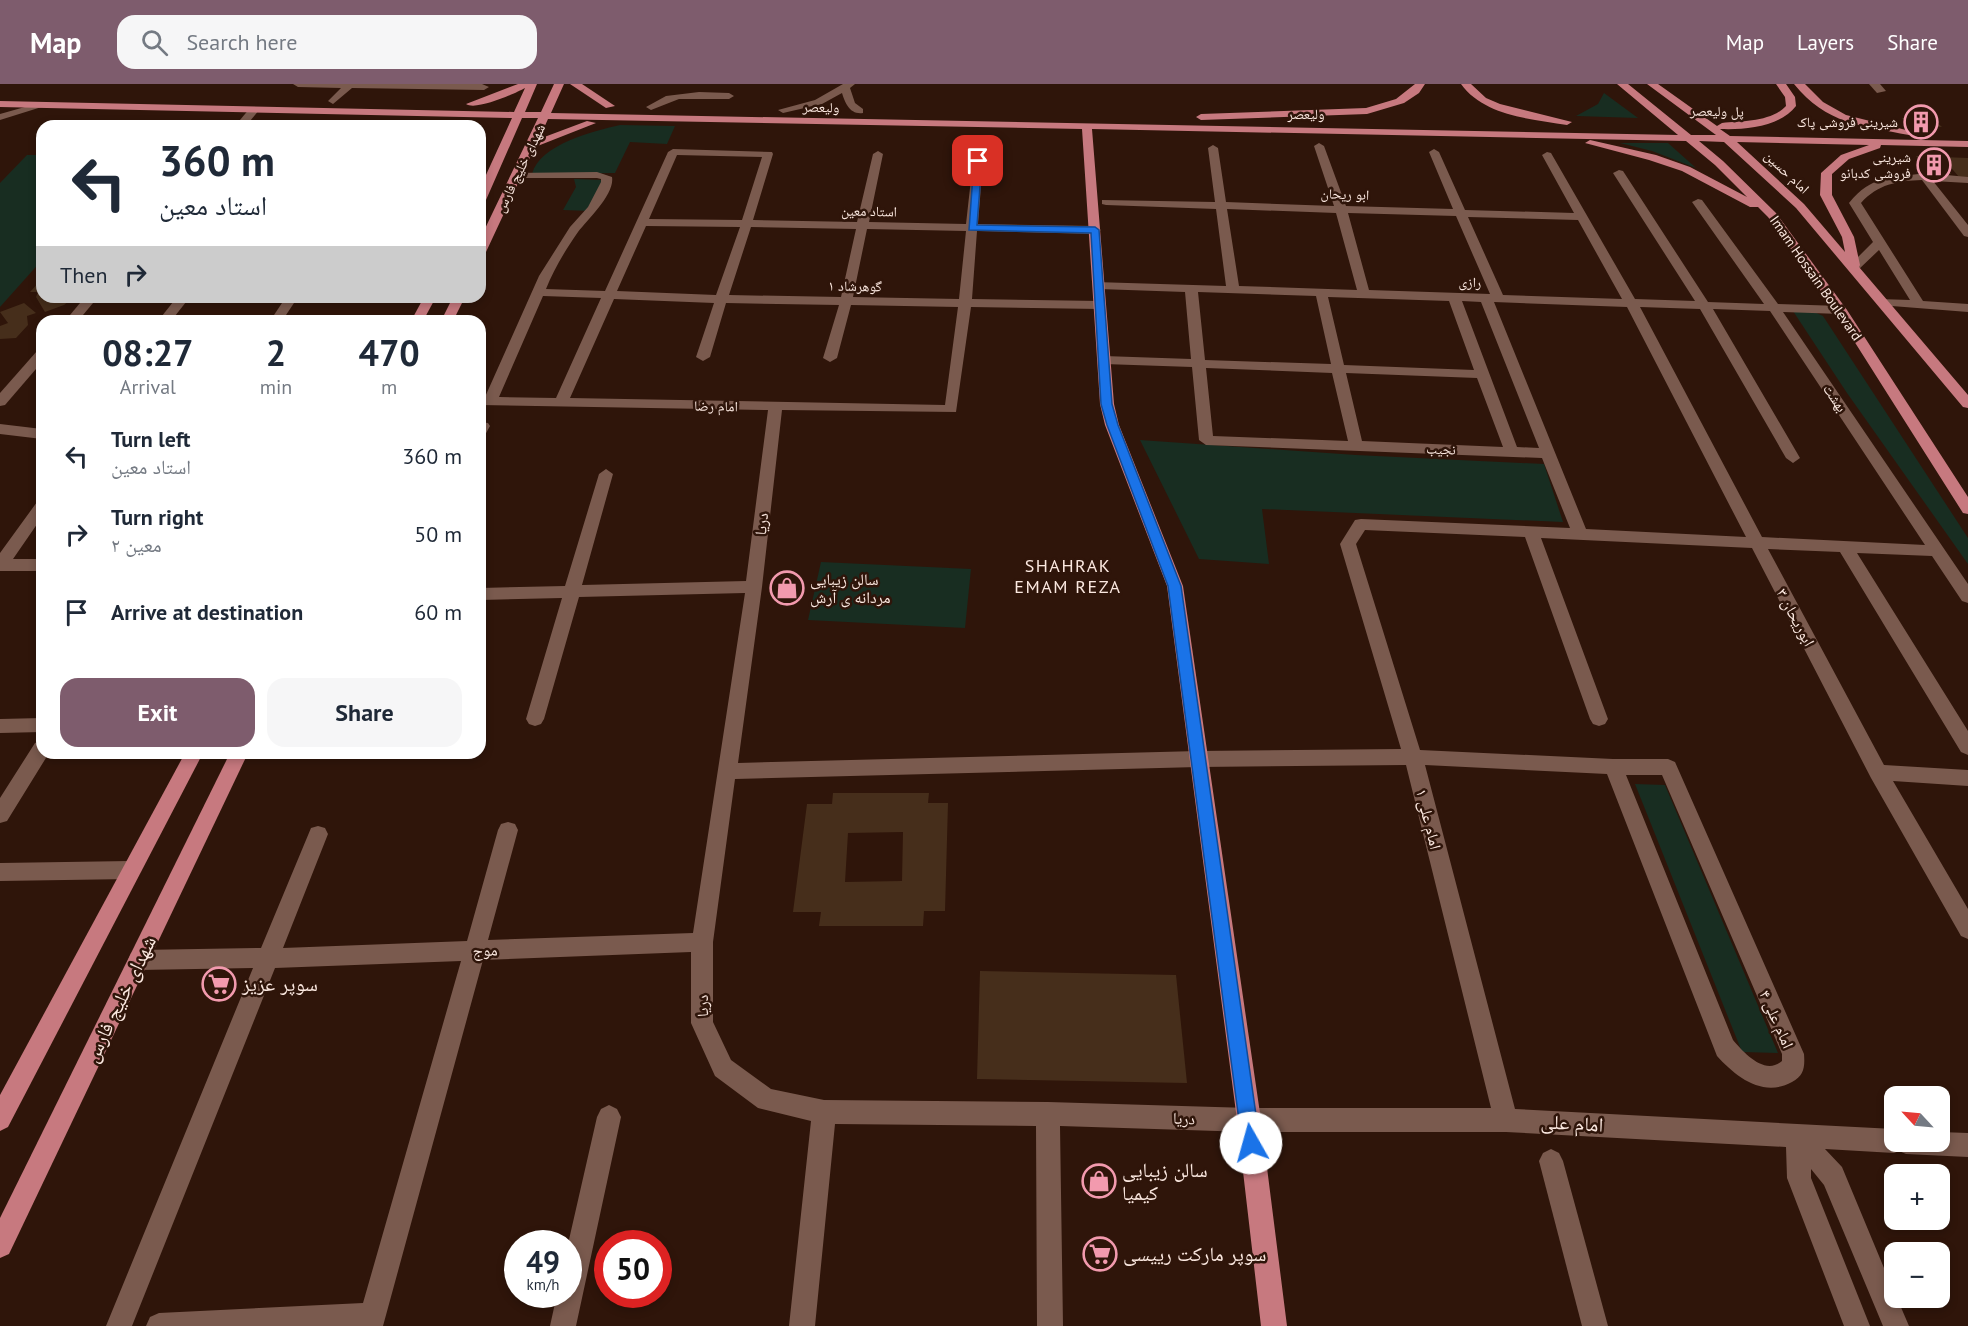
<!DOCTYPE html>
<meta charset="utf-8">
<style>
:root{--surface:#fff;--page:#f6f6f7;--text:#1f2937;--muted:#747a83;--accent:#7e5c6d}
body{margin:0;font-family:"PT Sans","Noto Naskh Arabic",sans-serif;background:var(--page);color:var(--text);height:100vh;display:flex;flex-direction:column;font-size:22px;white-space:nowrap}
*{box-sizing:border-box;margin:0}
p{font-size:20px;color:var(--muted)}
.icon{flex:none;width:33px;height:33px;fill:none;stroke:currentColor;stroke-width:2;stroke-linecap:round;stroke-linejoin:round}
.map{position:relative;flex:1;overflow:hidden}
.panel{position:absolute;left:36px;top:231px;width:450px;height:444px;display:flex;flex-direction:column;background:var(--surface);border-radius:18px;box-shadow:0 3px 9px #0003}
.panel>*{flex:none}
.top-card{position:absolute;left:36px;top:36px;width:450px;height:183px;border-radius:18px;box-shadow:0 3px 9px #0003;background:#fff;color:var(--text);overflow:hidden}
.needle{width:39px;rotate:296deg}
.fabs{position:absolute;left:1884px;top:1002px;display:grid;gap:12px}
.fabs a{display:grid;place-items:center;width:66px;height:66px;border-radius:12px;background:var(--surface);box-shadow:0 3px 9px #0003;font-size:30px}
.speed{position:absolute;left:504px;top:1146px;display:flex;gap:12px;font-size:30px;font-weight:700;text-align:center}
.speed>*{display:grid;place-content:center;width:78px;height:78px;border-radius:50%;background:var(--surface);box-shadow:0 3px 9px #0003;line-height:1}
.speed small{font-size:15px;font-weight:400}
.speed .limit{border:9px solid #d22;background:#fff;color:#111}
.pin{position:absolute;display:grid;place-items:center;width:51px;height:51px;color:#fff;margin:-26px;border-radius:12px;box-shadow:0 3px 9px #0006}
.me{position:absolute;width:66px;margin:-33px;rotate:353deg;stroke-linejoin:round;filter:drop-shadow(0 0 4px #0008)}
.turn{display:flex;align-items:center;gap:21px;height:126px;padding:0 24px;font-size:27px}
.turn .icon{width:78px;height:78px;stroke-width:2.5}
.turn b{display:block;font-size:42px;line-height:51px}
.then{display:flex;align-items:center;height:57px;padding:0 24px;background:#0003;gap:12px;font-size:22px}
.eta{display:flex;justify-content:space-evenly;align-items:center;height:102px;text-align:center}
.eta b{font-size:36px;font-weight:700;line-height:42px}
.cta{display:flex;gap:12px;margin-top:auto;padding:12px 24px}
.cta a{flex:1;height:69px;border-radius:18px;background:var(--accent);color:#fff;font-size:24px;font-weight:700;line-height:69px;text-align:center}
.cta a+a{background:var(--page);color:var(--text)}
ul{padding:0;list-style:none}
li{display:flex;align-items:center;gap:18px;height:78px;padding:0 24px}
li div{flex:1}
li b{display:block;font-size:22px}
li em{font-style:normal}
header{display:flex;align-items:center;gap:36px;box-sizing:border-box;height:84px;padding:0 30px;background:var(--accent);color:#fff}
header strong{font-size:28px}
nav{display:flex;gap:33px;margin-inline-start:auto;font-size:21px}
.search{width:420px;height:54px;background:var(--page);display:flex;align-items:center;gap:15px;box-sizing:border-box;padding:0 21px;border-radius:18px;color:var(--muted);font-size:22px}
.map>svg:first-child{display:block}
.green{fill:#182d21}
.building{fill:#462e1b;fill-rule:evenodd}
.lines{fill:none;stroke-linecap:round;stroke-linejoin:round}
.minor{fill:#7a5a4e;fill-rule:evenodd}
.major{fill:#c7797f;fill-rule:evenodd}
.route{fill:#1a73e8;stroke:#114b97;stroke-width:1.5}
.labels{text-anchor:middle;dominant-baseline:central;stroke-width:5;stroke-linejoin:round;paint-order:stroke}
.far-street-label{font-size:14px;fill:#fbe8e0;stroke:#2f150a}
.far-poi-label{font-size:14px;fill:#fbe8e0;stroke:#2f150a;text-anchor:end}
.street-label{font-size:16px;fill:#fbe8e0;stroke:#2f150a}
.poi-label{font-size:16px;fill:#fbe8e0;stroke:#2f150a;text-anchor:start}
.neighbourhood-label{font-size:18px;letter-spacing:1.5px;fill:#fbe8e0;stroke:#2f150a}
.near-poi-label{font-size:20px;fill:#fbe8e0;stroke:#2f150a;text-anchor:start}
.near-street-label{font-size:20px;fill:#fbe8e0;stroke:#2f150a}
</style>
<header>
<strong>Map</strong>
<div class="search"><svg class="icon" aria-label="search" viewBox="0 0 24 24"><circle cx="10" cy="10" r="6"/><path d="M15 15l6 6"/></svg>Search here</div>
<nav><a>Map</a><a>Layers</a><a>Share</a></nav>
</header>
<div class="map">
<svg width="1968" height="1242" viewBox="0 0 1968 1242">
<rect width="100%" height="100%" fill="#2f150a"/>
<g class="green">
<path d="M1604 9 1638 34 1576 32 1598 20Z"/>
<path d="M620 41 675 42 667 60 630 58 615 89 532 90C540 60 594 47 620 41Z"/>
<path d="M1620 59H1668L1696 84 1652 67Z"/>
<path d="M27 71H42V176L0 223V99Z"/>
<path d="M574 95 603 96 589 127 563 126 576 103Z"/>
<path d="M1793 227H1812L1823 232 1968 454V480L1847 309Z"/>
<path d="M1140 356 1356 371 1544 380 1563 438 1262 425 1269 480 1199 475Z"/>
<path d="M821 478 971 485 965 544 808 536Z"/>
<path d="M1635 700 1665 701 1778 969 1742 968Z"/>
</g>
<g class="building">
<path d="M1902 34H1932L1942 43 1909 41Z"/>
<path d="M1916 72H1937L1951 90 1931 89Z"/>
<path d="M1942 73 1968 74V93H1959Z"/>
<path d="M42 195V213H65L69 217 64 221 45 228 36 213 38 208H30Z"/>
<path d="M24 219 36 229 27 232 28 241 16 254 0 255V242L8 239 0 228Z"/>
<path d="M833 709H929L928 719H948L945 827H924L923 842H819L821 828H793L807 720H832ZM903 748 902 797 845 798 848 749Z"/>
<path d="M980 887 1176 891 1187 999 977 995Z"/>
</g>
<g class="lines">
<g class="minor">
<path d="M293 0H482L489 3 484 6 352 4 333 20 328 17 341 4 298 3Z"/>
<path d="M843 0H855L850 4 855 19 863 25V29C850 31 845 19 842 9L822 20 783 29 778 26 815 16Z"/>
<path d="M1869 0H1880L1886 7 1877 9Z"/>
<path d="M699 8 729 9 734 12 729 15H679L651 26 646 23 666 12Z"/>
<path d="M39 19 48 21 0 36V30Z"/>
<path d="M250 24 259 26 246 42H235Z"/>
<path d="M1319 59 1324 62 1346 122 1453 125 1429 68 1434 65 1439 68 1465 126 1574 129 1542 71 1547 68 1551 69 1635 215 1695 217 1613 89 1619 86 1623 87 1708 218 1764 220 1692 118 1698 115 1702 116 1778 220 1841 222 1847 226 1841 230 1783 228 1968 500V519L1962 517 1932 472 1857 469 1968 647V671L1961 668 1840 468 1768 465 1884 681 1968 686V702L1893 697 1968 825V855L1961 852 1871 694 1752 464 1541 454 1608 635 1605 640 1599 642 1593 640 1590 635 1525 453 1365 446 1356 460 1420 666 1613 675H1668L1675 678 1804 970C1805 983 1804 992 1792 998 1763 1014 1736 993 1717 972L1607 690 1425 681 1515 1025 1894 1045V1058H1940V1048L1968 1049V1073L1906 1070 1899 1067 1894 1069 1825 1065 1842 1083 1894 1208V1214H1897L1909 1242H1883L1824 1101 1811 1085V1094L1870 1242H1844L1787 1094 1786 1063 1506 1048H1249L1060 1042 1063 1242H1037L1036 1042 835 1040 815 1242H789L811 1037 758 1024 715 992 691 939V868L483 876 383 1242H146L150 1233 159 1229 363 1219 461 877 275 884 132 1242H106L253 884 139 886 131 883 128 876 131 869 139 866 261 864 311 744 318 742 325 744 328 750 283 864 467 857 498 746 501 740 508 738 515 740 518 746 488 856 693 849 745 509 579 513 544 635 541 640 535 642 529 640 526 635 562 514 480 516V504L565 502 599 390 606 385 613 390 582 501 746 497 768 326 480 321V313H485L539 192 570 143 588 123 601 98V95L597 94H516L512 93V89L597 88 612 93C615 110 588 135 578 148 566 165 554 185 546 205L605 207 668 68 673 65 772 68 773 70 753 136 857 138 873 70 878 67 883 70 869 138 966 140 973 77 978 74 983 77 978 140 1095 142 1101 146 1095 150 977 147 972 215 1100 217 1106 221 1100 225 971 223 956 328 782 326 762 503 738 679 1198 667 1401 665 1340 460 1355 436 1361 435 1570 444 1542 374 1206 361 1199 356 1192 283 1104 280 1097 276 1104 272 1191 275 1185 208 1099 205 1093 201 1095 198 1226 202 1216 125 1106 121 1102 120V116L1215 118 1208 64 1213 61 1218 64 1226 118 1334 122 1314 62ZM677 71 762 73 742 136 649 135ZM1227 125 1336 129 1357 206 1239 202ZM1348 129 1456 132 1490 210 1369 206ZM1468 133 1578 136 1622 215 1503 211ZM646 142 740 143 716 211 617 207ZM751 143 856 145 841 213 729 211ZM867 145 966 147 959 215 853 213ZM1198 208 1316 212 1331 280 1205 276ZM543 212 601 214 556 314 499 313ZM1328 213 1449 217 1474 286 1344 281ZM614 215 714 219 696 273 703 277 710 273 726 219 839 221 823 274 830 278 837 274 851 221 958 223 945 321 570 314ZM1462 217 1481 218 1539 364 1517 363ZM1494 218 1627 223 1746 453 1586 445ZM1640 223 1700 225 1786 374 1793 379 1800 374 1713 225 1770 227 1925 461 1762 453ZM1206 284 1332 289 1348 357 1213 352ZM1346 289 1477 294 1503 363 1362 357ZM1406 681 1491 1024H1249L1048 1018 824 1016 771 1005 731 976 713 938V858L735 695 1198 683ZM1626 691H1662L1782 970V977C1765 992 1744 969 1733 956Z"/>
<path d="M1924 89 1968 93V99L1933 97 1968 141V153L1964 152 1922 96C1897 97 1878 100 1861 119L1923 217 1968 220V228L1879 221 1877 218 1879 215 1910 216 1879 166 1858 186 1854 187 1848 183 1873 158 1849 119C1872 90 1892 95 1924 89Z"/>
<path d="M85 213H98L78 237H65Z"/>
<path d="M177 213H190L171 237H158Z"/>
<path d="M286 213H298L282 237H270Z"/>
<path d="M42 266V278L5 321 0 322V309L37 267Z"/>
<path d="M480 338 488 339 490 342 485 351 480 353Z"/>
<path d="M0 340 42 345V355L0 350Z"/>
<path d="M42 417V433L13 475H42V487H0V469L37 418Z"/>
<path d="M42 634V648L0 649V635Z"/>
<path d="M42 656V669H49L7 737 0 739V714L35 659Z"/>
<path d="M130 777 137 780 140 786 137 792 130 795 0 797V779Z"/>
<path d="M609 1021 617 1025 621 1033 576 1242H550L557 1210H568V1160L597 1033 601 1025Z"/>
<path d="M1551 1065 1559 1069 1563 1077 1608 1242H1582L1539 1077 1543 1069Z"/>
</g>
<g class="major">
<path d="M518 0H537L525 28H541L554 0H564L551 29 1678 51 1617 0H1628L1691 51H1716L1647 0H1658L1717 42 1722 39C1743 37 1771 38 1786 22L1785 13 1776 0H1786L1795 13 1796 22C1780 43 1745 46 1720 45L1730 52 1968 57V63L1881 61 1880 64 1849 75 1832 90V111L1854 153 1860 181 1859 183 1968 311V324L1963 323 1796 124 1724 58 1699 57 1723 77 1776 129 1847 226 1968 413V430L1963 429 1835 227 1768 133 1758 123H1750L1682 87 1649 76 1585 59 1590 56 1656 71 1690 83 1747 113 1715 81 1686 57 1092 45 1114 320 1119 341 1183 502 1261 1036 1287 1242H1261L1237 1036 1167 502 1105 341 1100 320 1082 45 548 35 539 55 587 37 596 39 535 63 486 168 480 172V155L538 34H522L486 116 480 119V104L512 34 0 23V17L514 28 525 4C514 10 476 27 466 20ZM1737 58 1869 61 1841 71 1821 89 1820 111 1842 153 1845 168 1804 120Z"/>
<path d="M570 0H582L615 22 606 24Z"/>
<path d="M1415 0H1425L1419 9 1404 19 1367 30 1201 36 1196 33 1201 30 1366 24 1396 15Z"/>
<path d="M1461 0H1471L1486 14 1500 20 1572 38 1567 41C1531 35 1484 32 1461 0Z"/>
<path d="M1794 0H1805L1823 18 1846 31 1914 48 1909 51C1862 42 1826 40 1794 0Z"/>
<path d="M424 213H436L423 237H411Z"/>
<path d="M453 213H465L453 237H441Z"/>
<path d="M185 669H203L8 1043 0 1047V1011Z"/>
<path d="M230 669H248L9 1170 0 1174V1134Z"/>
</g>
</g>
<path class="route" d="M978 74 982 77 977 141 1095 143 1099 146 1112 320 1118 341 1181 502 1260 1059 1258 1065 1251 1068 1245 1065 1242 1059 1168 502 1107 341 1101 320 1091 149 969 146 974 77Z"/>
<defs>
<g id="building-ring" transform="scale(1.725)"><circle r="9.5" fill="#2f150a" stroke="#f29aae" stroke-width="1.5"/><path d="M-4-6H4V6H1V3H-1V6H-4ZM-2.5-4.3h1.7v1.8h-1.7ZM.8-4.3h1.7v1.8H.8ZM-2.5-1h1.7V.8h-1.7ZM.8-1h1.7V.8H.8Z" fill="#f29aae"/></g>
<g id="shop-ring" transform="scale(1.725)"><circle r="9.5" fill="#2f150a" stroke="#f29aae" stroke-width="1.5"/><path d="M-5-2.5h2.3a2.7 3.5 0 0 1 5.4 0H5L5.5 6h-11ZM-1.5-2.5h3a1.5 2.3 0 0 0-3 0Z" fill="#f29aae"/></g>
<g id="supermarket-ring" transform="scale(1.725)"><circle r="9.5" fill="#2f150a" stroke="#f29aae" stroke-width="1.5"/><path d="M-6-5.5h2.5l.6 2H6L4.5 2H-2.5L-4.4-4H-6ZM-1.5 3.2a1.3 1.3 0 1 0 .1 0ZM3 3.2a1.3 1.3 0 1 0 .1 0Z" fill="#f29aae"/></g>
</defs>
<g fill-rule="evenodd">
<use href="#building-ring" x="1921" y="38"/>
<use href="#building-ring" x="1934" y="81"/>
<use href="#shop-ring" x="787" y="504"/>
<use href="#supermarket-ring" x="219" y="900"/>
<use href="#shop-ring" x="1099" y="1097"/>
<use href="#supermarket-ring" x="1100" y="1170"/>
</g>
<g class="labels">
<g class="far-street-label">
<text transform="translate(821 23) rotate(1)">ولیعصر</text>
<text transform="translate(1717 27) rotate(1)">پل ولیعصر</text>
<text x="1306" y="30">ولیعصر</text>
<text transform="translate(520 84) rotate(-64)">شهدای خلیج فارس</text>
<text transform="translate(1787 88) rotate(43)">امام حسین</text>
<text transform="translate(1345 110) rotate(2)">ابو ریحان</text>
<text transform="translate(869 127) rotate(1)">استاد معین</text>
<text transform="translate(1816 194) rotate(55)">Imam Hossain Boulevard</text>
<text transform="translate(1470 198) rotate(2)">رازی</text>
<text transform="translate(855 202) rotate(1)">گوهرشاد ۱</text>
<text transform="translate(1835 314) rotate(56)">بهشت</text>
<text transform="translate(716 322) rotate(1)">امام رضا</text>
<text transform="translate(1441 365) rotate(2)">نجیب</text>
</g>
<g class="far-poi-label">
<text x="1898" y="38">شیرینی فروشی پاک</text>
<text x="1911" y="73">شیرینی<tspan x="1911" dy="16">فروشی کدبانو</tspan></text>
</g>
<g class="street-label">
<text transform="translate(761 440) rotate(-84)">دریا</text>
<text transform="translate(1796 533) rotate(62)">ابوریحان ۳</text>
<text transform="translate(1429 735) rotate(76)">امام علی ۱</text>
<text transform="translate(485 866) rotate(-2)">موج</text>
<text transform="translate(702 922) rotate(-91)">دریا</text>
<text transform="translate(1777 935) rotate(66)">امام علی ۴</text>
<text transform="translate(1184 1034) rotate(2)">دریا</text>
</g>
<g class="poi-label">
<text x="810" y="495">سالن زیبایی<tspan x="810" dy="18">مردانه ی آرش</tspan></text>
</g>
<g class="neighbourhood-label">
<text x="1068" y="481">SHAHRAK<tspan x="1068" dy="21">EMAM REZA</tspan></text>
</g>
<g class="near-poi-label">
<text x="242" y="900">سوپر عزیز</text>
<text x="1122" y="1086">سالن زیبایی<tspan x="1122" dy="23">کیمیا</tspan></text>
<text x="1123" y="1170">سوپر مارکت رییسی</text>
</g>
<g class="near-street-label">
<text transform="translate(120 915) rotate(-64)">شهدای خلیج فارس</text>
<text transform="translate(1572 1039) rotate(3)">امام علی</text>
</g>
</g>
</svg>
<div class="fabs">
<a><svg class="needle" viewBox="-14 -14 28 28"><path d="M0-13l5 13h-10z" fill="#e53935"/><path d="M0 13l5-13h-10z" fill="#747a83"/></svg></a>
<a>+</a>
<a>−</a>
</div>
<div class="speed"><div>49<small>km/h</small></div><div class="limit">50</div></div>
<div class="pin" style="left:978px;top:77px;background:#d93025"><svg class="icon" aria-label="arrive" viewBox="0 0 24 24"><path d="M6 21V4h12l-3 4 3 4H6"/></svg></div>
<svg class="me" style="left:1251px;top:1059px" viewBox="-20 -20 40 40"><circle r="19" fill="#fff"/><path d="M0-13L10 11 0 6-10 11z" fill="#1a73e8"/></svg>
<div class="top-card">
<div class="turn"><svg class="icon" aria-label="left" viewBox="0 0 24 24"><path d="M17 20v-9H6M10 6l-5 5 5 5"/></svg><div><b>360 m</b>استاد معین</div></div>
<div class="then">Then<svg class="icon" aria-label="right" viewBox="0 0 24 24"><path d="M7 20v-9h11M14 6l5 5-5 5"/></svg></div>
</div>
<section class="panel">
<div class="eta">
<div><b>08:27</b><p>Arrival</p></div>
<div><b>2</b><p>min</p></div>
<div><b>470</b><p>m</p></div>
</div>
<ul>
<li><svg class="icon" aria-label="left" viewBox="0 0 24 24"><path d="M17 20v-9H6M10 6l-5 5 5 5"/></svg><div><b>Turn left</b><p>استاد معین</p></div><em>360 m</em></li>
<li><svg class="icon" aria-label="right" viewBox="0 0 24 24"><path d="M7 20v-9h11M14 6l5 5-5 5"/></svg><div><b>Turn right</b><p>معین ۲</p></div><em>50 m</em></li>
<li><svg class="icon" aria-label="arrive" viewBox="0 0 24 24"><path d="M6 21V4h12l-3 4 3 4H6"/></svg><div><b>Arrive at destination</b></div><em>60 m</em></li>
</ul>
<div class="cta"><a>Exit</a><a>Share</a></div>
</section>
</div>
